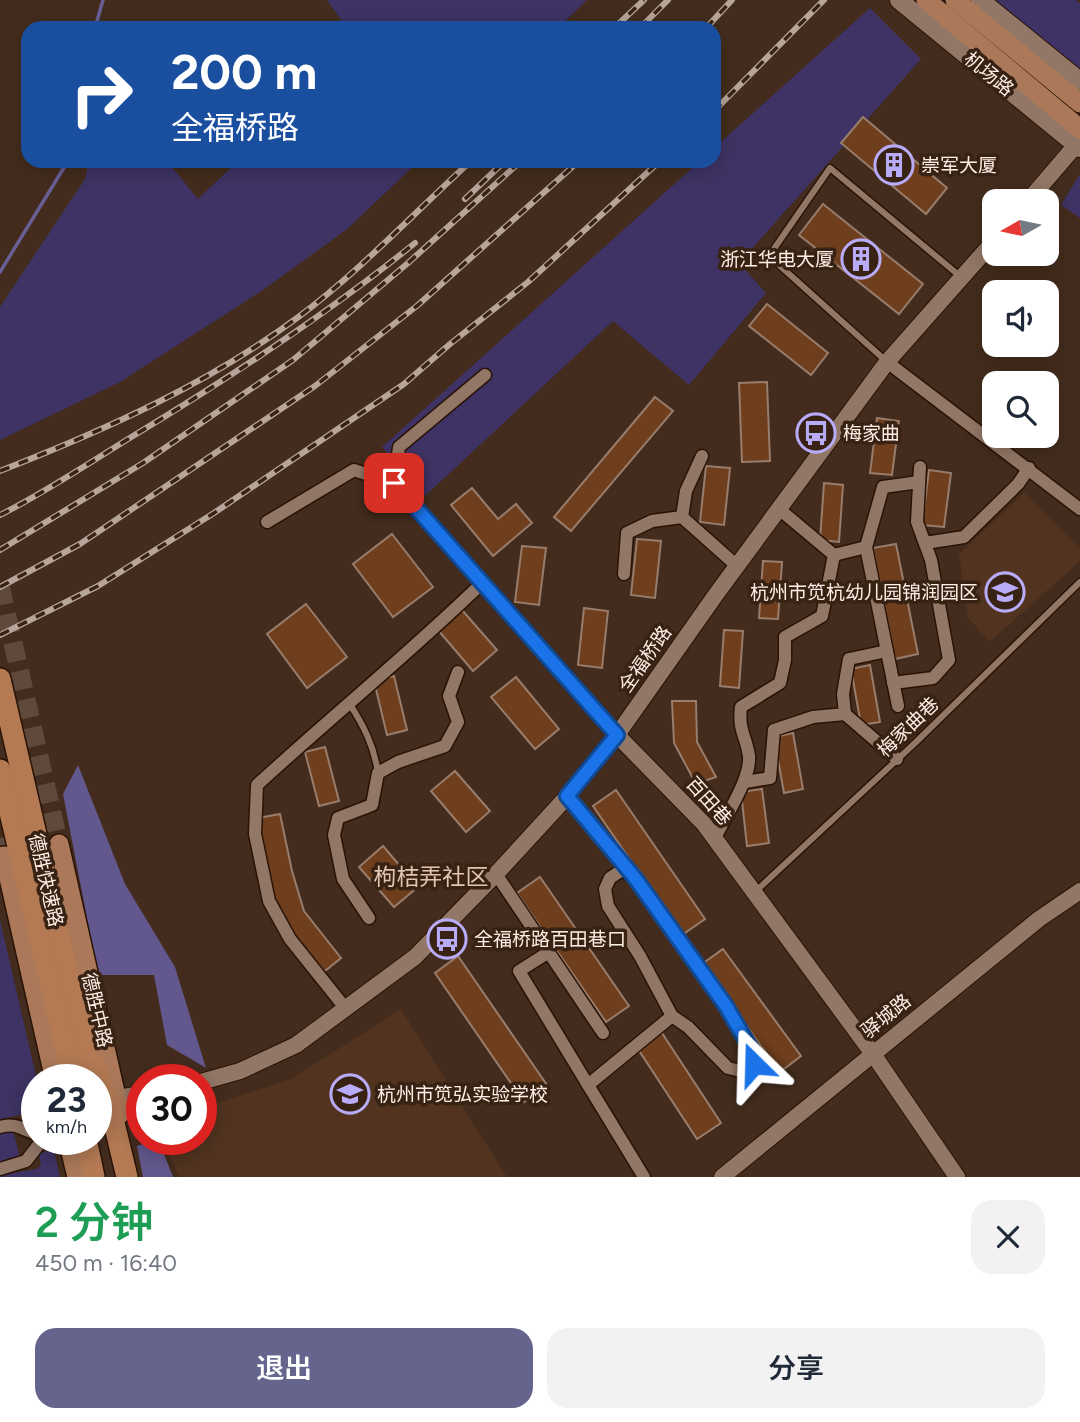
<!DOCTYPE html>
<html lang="zh">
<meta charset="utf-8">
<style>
:root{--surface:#fff;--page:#f2f2f3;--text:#1f2937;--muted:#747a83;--accent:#64648d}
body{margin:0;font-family:Figtree,"Noto Sans SC",sans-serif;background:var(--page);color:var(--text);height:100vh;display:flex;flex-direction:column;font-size:26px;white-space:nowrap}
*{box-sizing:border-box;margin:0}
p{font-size:23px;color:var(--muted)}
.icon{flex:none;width:38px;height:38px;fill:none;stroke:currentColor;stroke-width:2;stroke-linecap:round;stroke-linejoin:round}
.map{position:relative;height:1177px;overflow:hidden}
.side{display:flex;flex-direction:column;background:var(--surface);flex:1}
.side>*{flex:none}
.hud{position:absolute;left:21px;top:21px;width:700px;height:147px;border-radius:21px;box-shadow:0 4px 18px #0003;background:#1a4fa0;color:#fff;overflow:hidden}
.needle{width:46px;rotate:261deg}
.controls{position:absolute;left:982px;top:189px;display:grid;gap:14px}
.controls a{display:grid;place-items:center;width:77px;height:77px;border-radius:14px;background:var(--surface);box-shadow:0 4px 18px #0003;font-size:35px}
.speed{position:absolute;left:21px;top:1064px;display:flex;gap:14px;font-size:35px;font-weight:700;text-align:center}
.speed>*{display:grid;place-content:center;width:91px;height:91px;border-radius:50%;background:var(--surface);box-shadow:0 4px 18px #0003;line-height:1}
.speed small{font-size:18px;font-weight:400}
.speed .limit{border:10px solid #d22;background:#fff;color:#111}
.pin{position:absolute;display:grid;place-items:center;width:60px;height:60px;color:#fff;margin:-30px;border-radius:14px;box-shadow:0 4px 10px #0006}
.me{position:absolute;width:77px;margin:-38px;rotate:338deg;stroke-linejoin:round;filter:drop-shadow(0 0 5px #0008)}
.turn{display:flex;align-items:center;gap:24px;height:147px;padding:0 35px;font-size:32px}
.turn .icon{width:91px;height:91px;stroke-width:2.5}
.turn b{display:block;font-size:49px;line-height:60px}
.round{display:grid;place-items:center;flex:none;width:74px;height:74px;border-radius:21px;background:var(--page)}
.headline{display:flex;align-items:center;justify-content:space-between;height:119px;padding:0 35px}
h1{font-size:42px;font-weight:600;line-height:52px;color:#1e9e55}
.primary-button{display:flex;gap:14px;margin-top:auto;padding:14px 35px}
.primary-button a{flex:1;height:80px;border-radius:21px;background:var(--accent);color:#fff;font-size:28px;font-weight:600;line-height:80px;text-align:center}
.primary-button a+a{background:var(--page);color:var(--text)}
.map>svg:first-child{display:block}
.built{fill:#513320}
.green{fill:#3e3364}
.forest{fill:#62588d}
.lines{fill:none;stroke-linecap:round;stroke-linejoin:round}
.stream{stroke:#695f95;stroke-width:3.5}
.building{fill:#6f3e1c;stroke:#987c6c;stroke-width:2}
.primary-tunnel{stroke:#5f493b;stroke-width:19;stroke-dasharray:19 10;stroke-linecap:butt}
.service-casing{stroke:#291306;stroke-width:9}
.minor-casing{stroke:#291306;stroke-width:15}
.tertiary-casing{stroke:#291306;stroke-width:18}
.secondary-casing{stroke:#291306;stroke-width:20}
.primary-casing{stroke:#291306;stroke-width:22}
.trunk-casing{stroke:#291306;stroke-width:24}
.service{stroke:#937766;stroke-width:6}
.minor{stroke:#937766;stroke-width:12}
.tertiary{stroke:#937766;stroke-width:16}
.secondary{stroke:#937766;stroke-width:18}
.primary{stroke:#ab7959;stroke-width:19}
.trunk{stroke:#b37a54;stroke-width:21}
.rail-casing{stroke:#b8a59a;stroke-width:6}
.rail{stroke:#382213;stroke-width:3.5;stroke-dasharray:10;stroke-linecap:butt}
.route-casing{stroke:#114b97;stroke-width:18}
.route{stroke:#1a73e8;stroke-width:12}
.labels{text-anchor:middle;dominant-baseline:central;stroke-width:7;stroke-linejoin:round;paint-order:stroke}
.street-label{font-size:19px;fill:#feeee5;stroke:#382213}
.poi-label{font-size:19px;fill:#feeee5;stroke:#382213;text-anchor:start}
.quarter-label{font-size:23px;fill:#e2c4b1;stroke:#382213}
</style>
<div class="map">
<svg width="1080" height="1177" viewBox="0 0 1080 1177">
<rect width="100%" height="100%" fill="#432c1d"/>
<g class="built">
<path d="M1024 493 1080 548V561L990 642 968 618 959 554Z"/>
<path d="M401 1009 507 1177H179L163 1139H201V1108L291 1079Z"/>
</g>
<g class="green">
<path d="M327 0H587L558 28H347Z"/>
<path d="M987 0H1076L1080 3V84Z"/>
<path d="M870 8 921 59 739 263 766 293 689 385 613 321 425 496 382 447 700 161H714V148Z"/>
<path d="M89 161H167L198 199 238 161H419L346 230 260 292 120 382 0 440V307L85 179Z"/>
<path d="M1080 174V218L1061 205Z"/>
<path d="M0 920 37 1080V1125L25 1114 0 1119Z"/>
<path d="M13 1130 20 1158 0 1163V1133Z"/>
<path d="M50 1150 54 1151 60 1177H0V1175L37 1169 41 1165 39 1154Z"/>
</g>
<g class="forest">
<path d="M78 765 125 884 175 967 206 1068 167 1045 154 975H98L63 794Z"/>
<path d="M158 1139 173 1177H143L137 1146Z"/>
</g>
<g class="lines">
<g class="stream">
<path d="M95 28 103 0"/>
<path d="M0 272 68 161"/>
</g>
</g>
<g class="building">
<path d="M863 117 947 188 926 214 841 143Z"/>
<path d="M823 204 923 284 899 314 799 235Z"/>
<path d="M767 304 828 353 811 375 749 326Z"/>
<path d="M767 382 770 461 742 462 739 383Z"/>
<path d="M655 397 673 411 571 531 554 517Z"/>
<path d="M877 418 899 421 892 475 870 473Z"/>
<path d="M706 466 730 468 724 525 700 522Z"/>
<path d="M929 470 951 473 944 527 922 525Z"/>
<path d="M824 483 843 485 839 542 820 540Z"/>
<path d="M472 488 498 519 516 504 532 523 493 556 451 505Z"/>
<path d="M392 534 433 587 393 617 353 564Z"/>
<path d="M637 539 661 541 655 598 631 595Z"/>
<path d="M896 544 918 654 895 659 873 548Z"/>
<path d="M522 546 546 548 539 605 515 602Z"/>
<path d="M763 561 782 562 778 619 759 618Z"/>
<path d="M306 604 347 657 307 688 267 634Z"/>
<path d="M584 608 608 611 602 668 578 665Z"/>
<path d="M462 610 497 650 473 671 438 630Z"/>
<path d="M724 630 743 631 739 688 720 686Z"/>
<path d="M870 665 880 722 861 725 851 669Z"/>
<path d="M394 676 407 730 387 735 374 681Z"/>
<path d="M516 677 559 729 535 749 491 697Z"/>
<path d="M672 701H696L697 742 716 777 696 784 674 743Z"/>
<path d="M793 733 803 789 784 793 774 737Z"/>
<path d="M325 747 339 801 319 806 305 752Z"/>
<path d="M455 771 490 811 466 832 431 791Z"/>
<path d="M762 789 769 843 747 846 741 792Z"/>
<path d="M616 790 705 919 682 935 593 806Z"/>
<path d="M280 814 292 871 304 911 341 958 320 975 297 943 274 902 258 818Z"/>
<path d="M383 846 418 887 394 907 359 867Z"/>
<path d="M540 877 629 1006 606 1022 517 893Z"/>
<path d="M723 949 801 1056 780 1072 702 964Z"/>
<path d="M458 956 547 1085 524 1102 435 973Z"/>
<path d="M660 1030 721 1123 697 1139 636 1046Z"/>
</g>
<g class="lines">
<g class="primary-tunnel">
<path d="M0 586 59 844"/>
<path d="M0 838 4 856"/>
</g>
<g class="service-casing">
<g id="service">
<path d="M886 361 769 256 830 168 961 277"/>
<path d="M349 703C364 726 374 746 378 773"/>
<path d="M756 891 915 743 1080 582"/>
</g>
</g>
<g class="minor-casing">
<g id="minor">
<path d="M887 362 1080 509"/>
<path d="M682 517 737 566"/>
<path d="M267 522 354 470 394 483 399 447 485 375"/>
<path d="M925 543 964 537 1018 484 1029 468"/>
<path d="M834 555 866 547"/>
<path d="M624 574 627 533 652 521 682 517 686 491 702 456"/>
<path d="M893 683 933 678 949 660 931 560 917 522 920 467"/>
<path d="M898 706 866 547 883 487 919 482"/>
<path d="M845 714 897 759"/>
<path d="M745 782 770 778 774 730 813 717 845 714 843 694 849 659 887 651"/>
<path d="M567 796 630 872"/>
<path d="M715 838C725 817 751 779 749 756 746 736 738 730 741 707L780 683 785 660V637L822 616 834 555 779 509"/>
<path d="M622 870 635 878 726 1006 752 1051 754 1064 741 1071 728 1068 688 1027 672 1016 640 956 608 906 605 889 610 878Z"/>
<path d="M496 874 603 1033"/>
<path d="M369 918 343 879 334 835 338 818 372 805 378 773 398 762 445 746 458 722 449 696 458 672"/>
<path d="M549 952 519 971 588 1085"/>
<path d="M346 1009 290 939 269 901 255 834 257 785C331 717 410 653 482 583"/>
<path d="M0 1127C21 1122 22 1132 37 1133"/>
<path d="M0 1169 26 1161 40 1143 58 1140 69 1145"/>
<path d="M644 1177 588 1085 672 1016"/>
</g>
</g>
<g class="tertiary-casing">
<g id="tertiary">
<path d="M1028 201 1076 145 1080 136"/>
<path d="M394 483 617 735 704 824 873 1054 957 1177"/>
<path d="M201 1082 240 1071 296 1045 415 957 496 874 563 801 617 735 717 593 887 362 994 241"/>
<path d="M117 1098 142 1094"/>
<path d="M722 1177 1039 919 1080 891"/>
</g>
</g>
<g class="secondary-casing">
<g id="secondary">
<path d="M899 0 1080 148"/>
<path d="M980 0 1080 81"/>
</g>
</g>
<g class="primary-casing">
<g id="primary">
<path d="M926 0 1080 129"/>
<path d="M955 0 1080 103"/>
<path d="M59 844 120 1114"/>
<path d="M4 856 55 1080"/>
<path d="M68 1139 77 1177"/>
</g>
</g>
<g class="trunk-casing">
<g id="trunk">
<path d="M0 679 93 1080"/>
<path d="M0 770 73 1080"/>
<path d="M94 1065 110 1106 127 1177"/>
<path d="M86 1139 94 1177"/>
</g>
</g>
<use href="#service" class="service"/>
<use href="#minor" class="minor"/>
<use href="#tertiary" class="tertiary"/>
<use href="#secondary" class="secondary"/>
<use href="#primary" class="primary"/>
<use href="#trunk" class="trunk"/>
<g class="rail-casing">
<g id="rail">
<path d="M614 28 644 0"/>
<path d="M640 28 668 0"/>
<path d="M706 28 732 0"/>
<path d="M714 111 824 0"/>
<path d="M465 199 505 161"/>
<path d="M0 471C105 430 206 385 297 318 359 272 414 213 471 161"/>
<path d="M0 515C46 492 89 463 133 436 231 377 326 315 415 243"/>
<path d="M0 550 143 463 293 360 408 263 521 161"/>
<path d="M0 587 80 544 315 386 418 305 579 161"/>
<path d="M0 635 98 586 214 513 404 384 450 344 528 282 660 161"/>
</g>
</g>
<use href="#rail" class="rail"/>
</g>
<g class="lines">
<g class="route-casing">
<path id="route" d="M394 483 617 735 567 796 635 878 726 1006 752 1051 754 1064"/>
</g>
<use href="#route" class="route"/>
</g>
<defs>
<g id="building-ring" transform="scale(2.0125)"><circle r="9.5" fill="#382213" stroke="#b8abf7" stroke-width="1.5"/><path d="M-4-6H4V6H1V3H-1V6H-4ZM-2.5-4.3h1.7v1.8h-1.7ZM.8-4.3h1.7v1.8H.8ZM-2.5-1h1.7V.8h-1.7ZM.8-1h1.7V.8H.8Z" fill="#b8abf7"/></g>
<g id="bus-ring" transform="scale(2.0125)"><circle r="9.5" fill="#382213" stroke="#b8abf7" stroke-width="1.5"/><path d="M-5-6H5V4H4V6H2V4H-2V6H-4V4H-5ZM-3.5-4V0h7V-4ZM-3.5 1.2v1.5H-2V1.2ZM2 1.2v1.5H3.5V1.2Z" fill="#b8abf7"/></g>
<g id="school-ring" transform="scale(2.0125)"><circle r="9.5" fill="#382213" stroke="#b8abf7" stroke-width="1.5"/><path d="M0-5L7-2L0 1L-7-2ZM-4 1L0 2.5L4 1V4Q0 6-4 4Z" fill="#b8abf7"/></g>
</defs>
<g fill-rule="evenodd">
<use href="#building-ring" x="894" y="165"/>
<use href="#building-ring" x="861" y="259"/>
<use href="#bus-ring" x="816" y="433"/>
<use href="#school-ring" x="1005" y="592"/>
<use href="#bus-ring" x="447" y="939"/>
<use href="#school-ring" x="350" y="1094"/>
</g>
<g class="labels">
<g class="street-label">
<text transform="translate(989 74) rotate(39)">机场路</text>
<text transform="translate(645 659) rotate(-55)">全福桥路</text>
<text transform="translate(908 727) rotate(-44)">梅家曲巷</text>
<text transform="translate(709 801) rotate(48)">百田巷</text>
<text transform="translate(46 880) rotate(77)">德胜快速路</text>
<text transform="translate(97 1010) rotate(77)">德胜中路</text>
<text transform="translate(886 1016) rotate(-39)">驿城路</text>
</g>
<g class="poi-label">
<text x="921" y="165">崇军大厦</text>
<text x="834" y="259" text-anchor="end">浙江华电大厦</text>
<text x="843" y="433">梅家曲</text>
<text x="978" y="592" text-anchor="end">杭州市笕杭幼儿园锦润园区</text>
<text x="474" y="939">全福桥路百田巷口</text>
<text x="377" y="1094">杭州市笕弘实验学校</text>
</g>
<g class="quarter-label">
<text x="431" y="877">枸桔弄社区</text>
</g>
</g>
</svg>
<div class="controls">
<a><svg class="needle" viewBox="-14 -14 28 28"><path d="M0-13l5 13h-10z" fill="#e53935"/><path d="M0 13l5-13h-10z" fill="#747a83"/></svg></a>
<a><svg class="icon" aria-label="sound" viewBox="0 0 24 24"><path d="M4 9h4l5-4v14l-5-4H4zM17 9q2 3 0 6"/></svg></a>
<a><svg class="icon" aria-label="search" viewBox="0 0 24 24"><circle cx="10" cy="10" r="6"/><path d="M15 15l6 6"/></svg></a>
</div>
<div class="speed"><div>23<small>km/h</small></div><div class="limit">30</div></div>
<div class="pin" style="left:394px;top:483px;background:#d93025"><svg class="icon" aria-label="arrive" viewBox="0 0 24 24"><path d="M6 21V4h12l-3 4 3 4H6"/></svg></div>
<svg class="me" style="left:754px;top:1064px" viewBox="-20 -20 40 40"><path d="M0-17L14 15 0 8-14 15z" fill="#1a73e8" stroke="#fff" stroke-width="4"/></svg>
<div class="hud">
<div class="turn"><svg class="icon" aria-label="right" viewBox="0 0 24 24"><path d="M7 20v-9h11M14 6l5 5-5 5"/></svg><div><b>200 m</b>全福桥路</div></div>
</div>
</div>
<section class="side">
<div class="headline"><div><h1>2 分钟</h1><p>450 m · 16:40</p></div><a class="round"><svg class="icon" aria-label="close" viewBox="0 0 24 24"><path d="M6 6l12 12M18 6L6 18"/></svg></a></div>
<div class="primary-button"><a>退出</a><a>分享</a></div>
</section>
